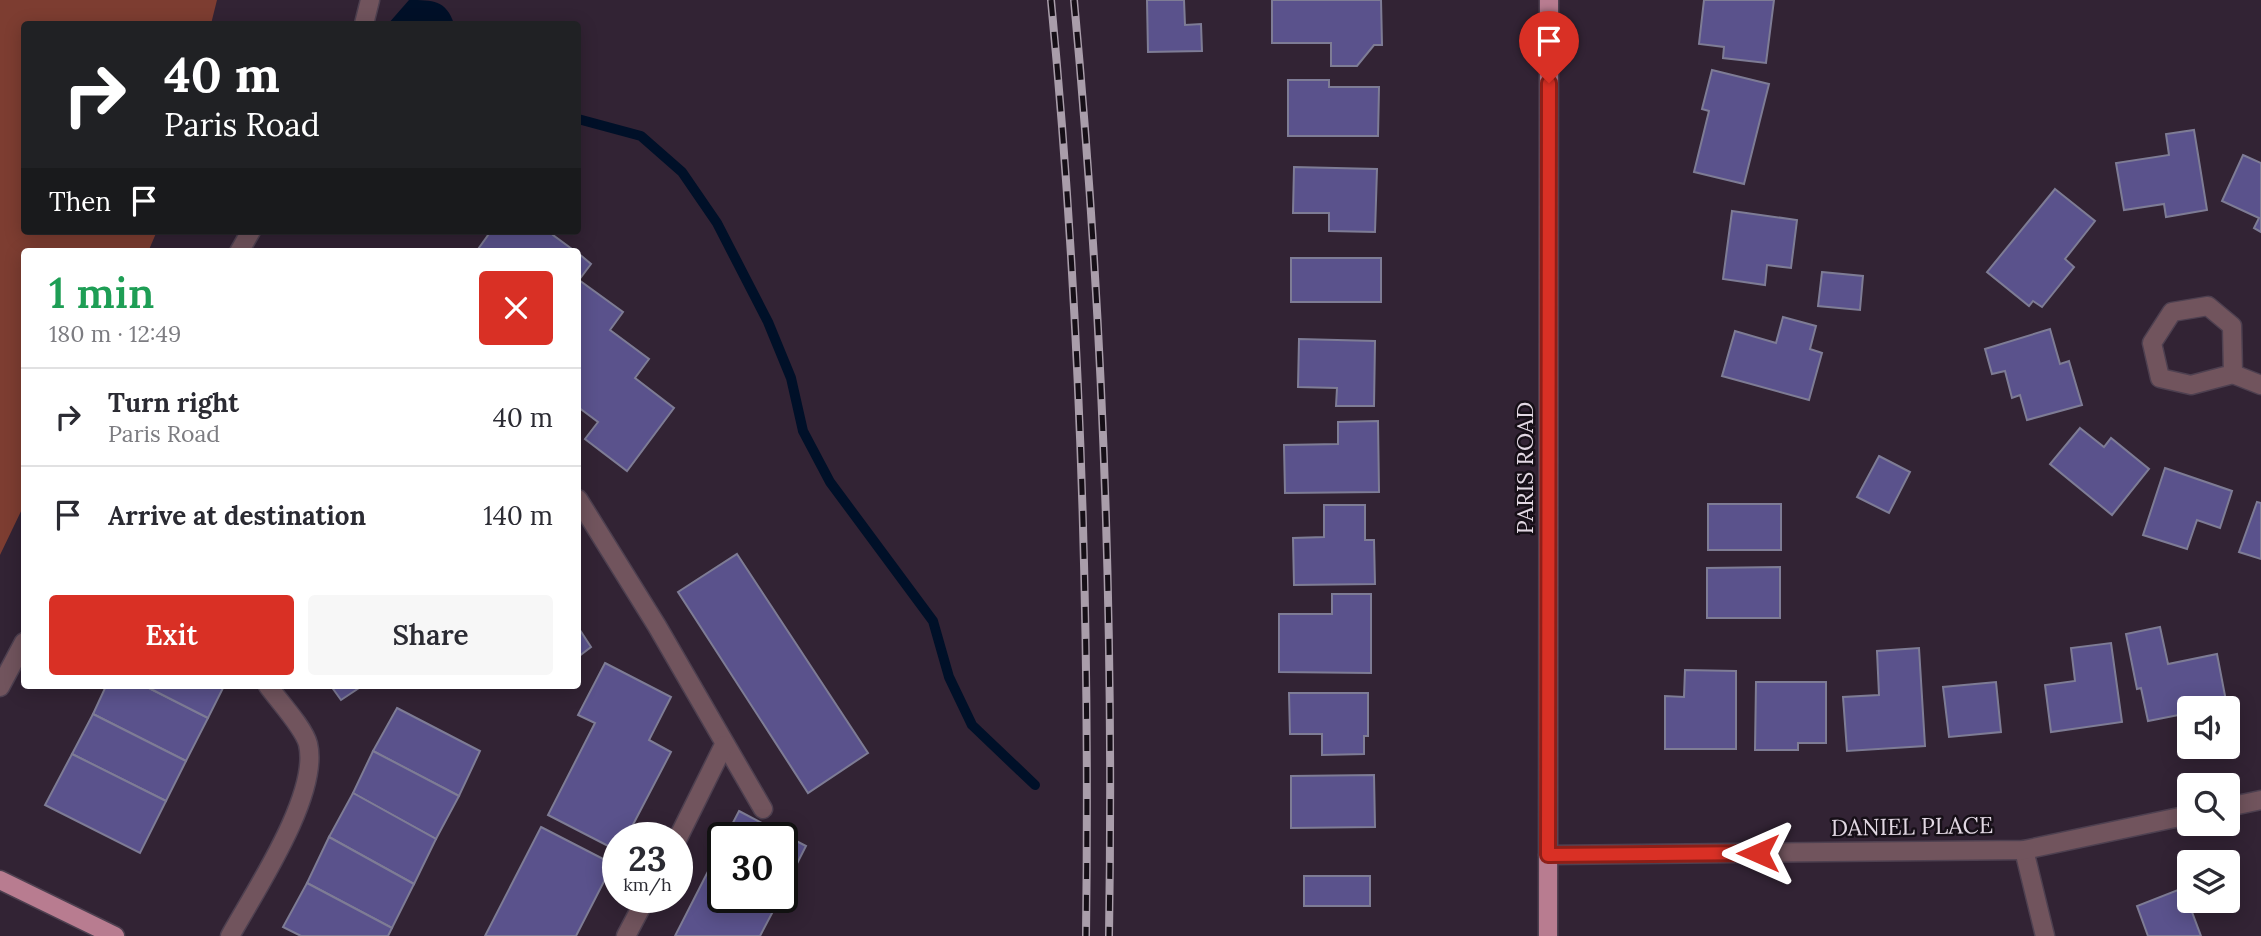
<!DOCTYPE html>
<meta charset="utf-8">
<style>
:root{--surface:#fff;--page:#f7f7f7;--text:#2b2b33;--muted:#7c7c81;--line:#e1e1e2;--accent:#d93025}
body{margin:0;font-family:Lora,serif;background:var(--page);color:var(--text);height:100vh;display:flex;flex-direction:column;font-size:26px;white-space:nowrap}
*{box-sizing:border-box;margin:0}
p{font-size:23px;color:var(--muted)}
.icon{flex:none;width:38px;height:38px;fill:none;stroke:currentColor;stroke-width:2;stroke-linecap:round;stroke-linejoin:round}
.map{position:relative;flex:1;overflow:hidden}
.side{position:absolute;left:21px;top:248px;width:560px;height:441px;display:flex;flex-direction:column;background:var(--surface);border-radius:7px;box-shadow:0 4px 18px #0003}
.side>*{flex:none}
.hud{position:absolute;left:21px;top:21px;width:560px;height:214px;border-radius:7px;box-shadow:0 4px 18px #0003;background:#202124;color:#fff;overflow:hidden}
.fabs{position:absolute;left:2177px;top:696px;display:grid;gap:14px}
.fabs a{display:grid;place-items:center;width:63px;height:63px;border-radius:7px;background:var(--surface);box-shadow:0 4px 18px #0003;font-size:35px}
.speed{position:absolute;left:602px;top:822px;display:flex;gap:14px;font-size:35px;font-weight:700;text-align:center}
.speed>*{display:grid;place-content:center;width:91px;height:91px;border-radius:50%;background:var(--surface);box-shadow:0 4px 18px #0003;line-height:1}
.speed small{font-size:18px;font-weight:400}
.speed .limit{border:4px solid #111;border-radius:10px;background:#fff;color:#111}
.pin{position:absolute;display:grid;place-items:center;width:60px;height:60px;color:#fff;margin:-72px -30px;border-radius:50% 50% 50% 0;rotate:-45deg;box-shadow:0 0 7px #0007}
.pin .icon{rotate:45deg}
.me{position:absolute;width:77px;margin:-38px;rotate:270deg;stroke-linejoin:round;filter:drop-shadow(0 0 5px #0008)}
.turn{display:flex;align-items:center;gap:24px;height:147px;padding:0 28px;font-size:32px}
.turn .icon{width:91px;height:91px;stroke-width:2.5}
.turn b{display:block;font-size:49px;line-height:60px}
.then{display:flex;align-items:center;height:66px;padding:0 28px;background:#0003;gap:14px;font-size:26px}
.round{display:grid;place-items:center;flex:none;width:74px;height:74px;border-radius:7px;background:var(--page)}
.summary{display:flex;align-items:center;justify-content:space-between;height:119px;padding:0 28px}
h1{font-size:42px;font-weight:600;line-height:52px;color:#1e9e55}
.cta{display:flex;gap:14px;margin-top:auto;padding:14px 28px}
.cta a{flex:1;height:80px;border-radius:7px;background:var(--accent);color:#fff;font-size:28px;font-weight:600;line-height:80px;text-align:center}
.cta a+a{background:var(--page);color:var(--text)}
ul{padding:0;list-style:none}
li{display:flex;align-items:center;gap:21px;height:98px;padding:0 28px;border-top:2px solid var(--line)}
li div{flex:1}
li b{display:block;font-size:26px}
li em{font-style:normal}
.map>svg:first-child{display:block}
.green{fill:#7d3d31}
.water{fill:#001028}
.lines{fill:none;stroke-linecap:round;stroke-linejoin:round}
.stream{stroke:#001028;stroke-width:10}
.building{fill:#5a528c;stroke:#7e7c95;stroke-width:2}
.minor-casing{stroke:#4e4050;stroke-width:21}
.major-casing{stroke:#4e4050;stroke-width:21}
.minor{stroke:#71545d;stroke-width:18}
.major{stroke:#b87c90;stroke-width:18}
.rail-casing{stroke:#a99daa;stroke-width:8}
.rail{stroke:#160f17;stroke-width:5;stroke-dasharray:16;stroke-linecap:butt}
.route-casing{stroke:#8d1f18;stroke-width:18}
.route{stroke:#d93025;stroke-width:12}
.labels{text-anchor:middle;dominant-baseline:central;stroke-width:5;stroke-linejoin:round;paint-order:stroke}
.street-label{font-size:23px;fill:#e2d8e3;stroke:#160f17}
</style>
<div class="map">
<svg width="2261" height="936" viewBox="0 0 2261 936">
<rect width="100%" height="100%" fill="#322334"/>
<path class="green" d="M0 0H217L211 24H24V231H157L148 252H24V505L0 555Z"/>
<path class="water" d="M409 0C433 0 446 0 454 24H388Z"/>
<g class="lines">
<path class="stream" d="M578 119 641 136 682 172 717 223 768 322 791 378 803 431 830 482 933 621 949 677 972 725 1035 785"/>
</g>
<g class="building">
<path d="M1147 0H1184L1185 25 1201 24 1202 51 1148 52Z"/>
<path d="M1272 0H1381L1382 45H1374L1357 66H1331V43H1272Z"/>
<path d="M1704 0H1774L1766 63 1723 58 1724 47 1699 44Z"/>
<path d="M1712 70 1769 84 1744 184 1694 172 1709 111 1702 109Z"/>
<path d="M1288 80H1329V87H1379L1378 136H1288Z"/>
<path d="M2194 130 2207 210 2166 217 2164 204 2124 210 2116 163 2169 155 2166 134Z"/>
<path d="M2243 155 2261 163V232L2254 228 2259 218 2222 201Z"/>
<path d="M1294 167 1377 169 1375 232 1329 231V213H1293Z"/>
<path d="M2055 189 2095 221 2065 259 2074 267 2042 307 2033 301 2029 306 1987 272Z"/>
<path d="M1732 211 1797 220 1791 268 1767 265 1765 285 1723 279Z"/>
<path d="M491 231H556L553 235 576 252H476Z"/>
<path d="M578 253 591 264 579 280 623 312 610 330 649 359 635 378 674 408 627 471 585 439 598 422 578 407Z"/>
<rect x="1291" y="258" width="90" height="44"/>
<path d="M1822 272 1863 276 1860 310 1818 306Z"/>
<path d="M1783 317 1816 326 1810 349 1822 353 1809 400 1722 376 1735 331 1776 343Z"/>
<path d="M2050 329 2060 364 2069 361 2082 405 2027 420 2020 395 2012 398 2005 371 1992 374 1985 349Z"/>
<path d="M1299 339 1375 341 1374 406H1336L1337 388 1298 387Z"/>
<path d="M1378 421 1379 492 1285 493 1284 445 1338 444V422Z"/>
<path d="M2080 428 2104 447 2111 438 2149 469 2112 515 2050 464Z"/>
<path d="M1879 456 1910 472 1889 513 1857 497Z"/>
<path d="M2165 468 2232 491 2220 528 2197 520 2187 549 2143 535Z"/>
<path d="M2257 502 2261 503V559L2239 552Z"/>
<rect x="1708" y="504" width="73" height="46"/>
<path d="M1324 505H1365V540H1374L1375 584 1294 585 1293 538 1324 537Z"/>
<path d="M737 554 868 753 808 793 678 592Z"/>
<path d="M1780 567V618H1707V568Z"/>
<path d="M1332 594H1371V673L1279 672V614H1332Z"/>
<path d="M578 627 591 647 578 657Z"/>
<path d="M2160 627 2168 664 2217 654 2227 706 2189 709V713L2148 721 2141 688 2137 689 2126 634Z"/>
<path d="M2111 643 2122 722 2051 732 2045 685 2075 681 2071 648Z"/>
<path d="M1919 648 1925 746 1847 751 1843 697 1879 695 1877 651Z"/>
<path d="M605 663 671 697 649 740 671 752 626 838H618V851L548 815 595 723 578 715Z"/>
<path d="M1685 670 1736 671V749H1665V696L1684 697Z"/>
<path d="M1756 682H1826V743H1798V750H1755Z"/>
<path d="M1996 682 2001 732 1949 737 1943 687Z"/>
<path d="M106 686H145L208 718 186 761 93 714Z"/>
<path d="M145 686H224L208 718Z"/>
<path d="M331 686H362L341 700Z"/>
<path d="M1289 693H1368V736H1364V754L1322 755V734H1290Z"/>
<path d="M397 708 480 751 459 796 373 751Z"/>
<path d="M93 714 186 761 166 801 72 754Z"/>
<path d="M373 751 459 796 436 839 353 793Z"/>
<path d="M72 754 166 801 140 853 45 805Z"/>
<path d="M1374 775 1375 827 1291 828V776Z"/>
<path d="M353 793 436 839 414 884 329 837Z"/>
<path d="M739 811 806 846 782 893V838H725Z"/>
<path d="M541 827 613 864 576 936H485Z"/>
<path d="M329 837 414 884 392 928 307 883Z"/>
<path d="M723 842V898H780L760 936H675Z"/>
<rect x="1304" y="876" width="66" height="30"/>
<path d="M307 883 392 928 388 936H301L283 927Z"/>
<path d="M2183 888 2201 936H2148L2137 906Z"/>
</g>
<g class="lines">
<g class="minor-casing">
<g id="minor">
<path d="M364 24 370 0"/>
<path d="M239 252 251 231"/>
<path d="M2233 374 2232 326 2208 306 2172 312 2152 343 2160 378 2191 385 2233 374 2261 385"/>
<path d="M578 499 657 626 763 809"/>
<path d="M0 687 24 642"/>
<path d="M2228 807 2261 800"/>
<path d="M677 840 724 745"/>
<path d="M2024 850 2045 936"/>
<path d="M1548 855 2024 850 2189 815"/>
<path d="M230 936C255 891 320 794 308 744 304 728 278 700 268 686"/>
<path d="M626 936 646 898"/>
</g>
</g>
<g class="major-casing">
<g id="major">
<path d="M0 880 115 936"/>
<path d="M1548 936 1549 0"/>
</g>
</g>
<use href="#minor" class="minor"/>
<use href="#major" class="major"/>
<g class="rail-casing">
<g id="rail">
<path d="M1051 0C1081 311 1090 624 1086 936"/>
<path d="M1074 0C1103 311 1114 623 1109 936"/>
</g>
</g>
<use href="#rail" class="rail"/>
</g>
<g class="lines">
<g class="route-casing">
<path id="route" d="M1549 83 1548 855 1758 853"/>
</g>
<use href="#route" class="route"/>
</g>
<g class="labels">
<g class="street-label">
<text transform="translate(1524 468) rotate(-90)">PARIS ROAD</text>
<text transform="translate(1912 826) rotate(-1)">DANIEL PLACE</text>
</g>
</g>
</svg>
<div class="fabs">
<a><svg class="icon" aria-label="sound" viewBox="0 0 24 24"><path d="M4 9h4l5-4v14l-5-4H4zM17 9q2 3 0 6"/></svg></a>
<a><svg class="icon" aria-label="search" viewBox="0 0 24 24"><circle cx="10" cy="10" r="6"/><path d="M15 15l6 6"/></svg></a>
<a><svg class="icon" aria-label="layers" viewBox="0 0 24 24"><path d="M12 4l9 5-9 5-9-5zM3 14l9 5 9-5"/></svg></a>
</div>
<div class="speed"><div>23<small>km/h</small></div><div class="limit">30</div></div>
<div class="pin" style="left:1549px;top:83px;background:#d93025"><svg class="icon" aria-label="arrive" viewBox="0 0 24 24"><path d="M6 21V4h12l-3 4 3 4H6"/></svg></div>
<svg class="me" style="left:1758px;top:853px" viewBox="-20 -20 40 40"><path d="M0-17L14 15 0 8-14 15z" fill="#d93025" stroke="#fff" stroke-width="4"/></svg>
<div class="hud">
<div class="turn"><svg class="icon" aria-label="right" viewBox="0 0 24 24"><path d="M7 20v-9h11M14 6l5 5-5 5"/></svg><div><b>40 m</b>Paris Road</div></div>
<div class="then">Then<svg class="icon" aria-label="arrive" viewBox="0 0 24 24"><path d="M6 21V4h12l-3 4 3 4H6"/></svg></div>
</div>
<section class="side">
<div class="summary"><div><h1>1 min</h1><p>180 m · 12:49</p></div><a class="round" style="background:#d93025;color:#fff"><svg class="icon" aria-label="close" viewBox="0 0 24 24"><path d="M6 6l12 12M18 6L6 18"/></svg></a></div>
<ul>
<li><svg class="icon" aria-label="right" viewBox="0 0 24 24"><path d="M7 20v-9h11M14 6l5 5-5 5"/></svg><div><b>Turn right</b><p>Paris Road</p></div><em>40 m</em></li>
<li><svg class="icon" aria-label="arrive" viewBox="0 0 24 24"><path d="M6 21V4h12l-3 4 3 4H6"/></svg><div><b>Arrive at destination</b></div><em>140 m</em></li>
</ul>
<div class="cta"><a>Exit</a><a>Share</a></div>
</section>
</div>
